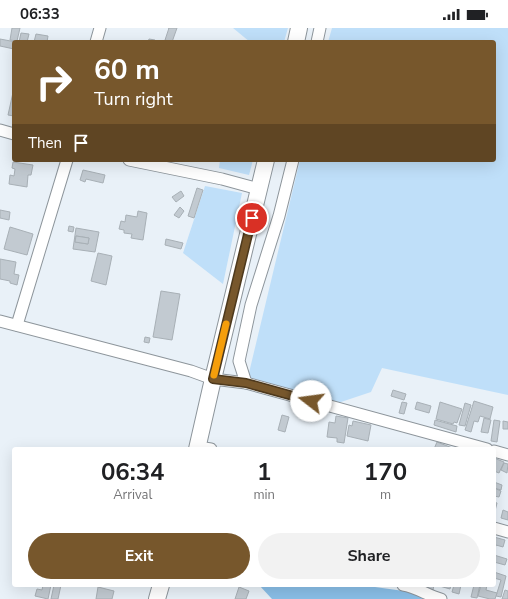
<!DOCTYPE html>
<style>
:root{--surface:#fff;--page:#f2f2f2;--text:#202124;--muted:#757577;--accent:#77572c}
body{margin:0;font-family:"Nunito Sans",sans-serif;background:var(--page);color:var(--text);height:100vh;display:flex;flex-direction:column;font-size:15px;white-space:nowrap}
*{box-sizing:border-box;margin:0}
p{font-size:13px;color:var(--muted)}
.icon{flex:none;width:22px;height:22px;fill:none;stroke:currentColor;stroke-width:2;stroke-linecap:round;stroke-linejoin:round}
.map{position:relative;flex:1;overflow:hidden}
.side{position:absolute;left:12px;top:419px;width:484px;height:140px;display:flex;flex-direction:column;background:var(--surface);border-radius:4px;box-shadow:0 4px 16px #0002}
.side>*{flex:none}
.hud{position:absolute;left:12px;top:12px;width:484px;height:122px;border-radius:4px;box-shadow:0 4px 16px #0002;background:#77572c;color:#fff;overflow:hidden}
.pin{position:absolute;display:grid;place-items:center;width:34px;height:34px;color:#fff;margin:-17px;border:2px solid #fff;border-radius:50%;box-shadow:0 1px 4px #0007}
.me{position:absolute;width:44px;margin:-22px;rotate:285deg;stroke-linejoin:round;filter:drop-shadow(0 0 3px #0008)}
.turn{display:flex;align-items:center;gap:14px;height:84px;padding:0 16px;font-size:18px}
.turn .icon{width:52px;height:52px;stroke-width:2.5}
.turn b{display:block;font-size:28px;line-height:34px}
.then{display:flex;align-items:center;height:38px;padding:0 16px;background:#0003;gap:8px;font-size:15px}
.eta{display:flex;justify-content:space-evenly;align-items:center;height:68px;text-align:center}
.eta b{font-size:24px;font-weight:700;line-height:28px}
.cta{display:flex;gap:8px;margin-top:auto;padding:8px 16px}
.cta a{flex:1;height:46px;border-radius:24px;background:var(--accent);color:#fff;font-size:16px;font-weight:700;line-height:46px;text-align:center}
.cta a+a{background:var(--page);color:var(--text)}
.status{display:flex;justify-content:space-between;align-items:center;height:28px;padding:0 20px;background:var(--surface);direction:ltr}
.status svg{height:11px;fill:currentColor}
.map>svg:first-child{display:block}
.green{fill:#bfdff9}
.forest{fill:#8abfe8}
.building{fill:#c2cad1;stroke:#a8b0b6;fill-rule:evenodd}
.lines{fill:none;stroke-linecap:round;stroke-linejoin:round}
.minor-casing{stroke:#8d959b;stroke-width:13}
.highway-casing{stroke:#8d959b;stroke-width:18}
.minor{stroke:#fff;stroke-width:11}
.highway{stroke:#fff;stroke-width:16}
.route-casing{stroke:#4d391d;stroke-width:10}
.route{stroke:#77572c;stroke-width:7}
.slow{stroke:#f59e0b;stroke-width:7}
</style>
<div class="status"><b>06:33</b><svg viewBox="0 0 49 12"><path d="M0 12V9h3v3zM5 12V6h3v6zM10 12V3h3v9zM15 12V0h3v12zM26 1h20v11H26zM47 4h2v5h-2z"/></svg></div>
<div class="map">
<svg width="508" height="571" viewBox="0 0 508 571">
<rect width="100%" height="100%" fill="#e9f1f8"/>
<g class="green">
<path d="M233 0H288L284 14H250Z"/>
<path d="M332 0H508V367L382 340 371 364 338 375 248 349 300 132H494V14H328Z"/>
<path d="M220 132H253L249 147 219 140Z"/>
<path d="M205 158 242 165 223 256 183 225Z"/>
</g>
<path class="forest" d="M259 557H340L375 559 411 564 424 568 423 571H272Z"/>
<g class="building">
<path d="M12 0H20L17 13 10 12Z"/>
<path d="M168 0H177L172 14 165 12 169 0Z"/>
<path d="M21 5 29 6 27 14H19Z"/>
<path d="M36 6 48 8 47 14H34Z"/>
<path d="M0 11 16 14H14V21L0 18Z"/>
<path d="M149 11 155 12V14H148Z"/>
<path d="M14 60V88L8 87Z"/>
<path d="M13 134 33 137 31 147H28L27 159 9 156 10 147 14 148 15 141 12 140Z"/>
<path d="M83 142 105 147 103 155 86 151 85 154 80 152Z"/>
<path d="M197 160 203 162 194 190 188 188Z"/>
<path d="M181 163 184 168 176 174 172 169Z"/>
<path d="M180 179 184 183 179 190 174 187Z"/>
<path d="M0 182 10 184 9 192 0 190Z"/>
<path d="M138 183 147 185 143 212 131 210 132 206 124 205V202L119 201 121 193 125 194 126 187 137 189Z"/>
<path d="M69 198 74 199 73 204 68 203Z"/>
<path d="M10 199 33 206 27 227 4 221Z"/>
<path d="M76 200 99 204 95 224 73 221ZM76 208 89 210 88 216 75 214Z"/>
<path d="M76 208 89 210 88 216 75 214Z"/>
<path d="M166 211 183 215 181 221 165 217Z"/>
<path d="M98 225 112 228 106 257 91 253Z"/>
<path d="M0 231 16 234 14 246 19 247 17 257 10 255V253L0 251Z"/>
<path d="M161 263 180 266 172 312 153 309Z"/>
<path d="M145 309 150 310 149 315 144 314Z"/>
<path d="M393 362 406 366 404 372 391 368Z"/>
<path d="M474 373 493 379 490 391 480 388 478 394 474 393 471 404 465 402Z"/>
<path d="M402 374 407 375 404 386 399 385Z"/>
<path d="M417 374 431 378 429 385 415 381Z"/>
<path d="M440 374 462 381 457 395 454 394 453 396 436 391Z"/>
<path d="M465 375 471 377 465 398 459 397Z"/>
<path d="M282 387 289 389 285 404 278 402Z"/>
<path d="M336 388 348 390 344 415 337 414V410L327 409 329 394 335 395Z"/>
<path d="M484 390 491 392 488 405 481 404Z"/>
<path d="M435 392 457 398 456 404 434 397Z"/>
<path d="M494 392 500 393 497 414 491 413Z"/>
<path d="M353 393 371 397 368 413 347 408 349 397 352 398Z"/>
<path d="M503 393 508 394V401H503Z"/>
<path d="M437 414 455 421H434Z"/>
<path d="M494 430 504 434 499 445 494 443Z"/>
<path d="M504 435 508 436 507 445 501 442Z"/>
<path d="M494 454 502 457 501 462 494 460Z"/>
<path d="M494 460 501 463 499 469 494 468Z"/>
<path d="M494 474 497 475 494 487Z"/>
<path d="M503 482 508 484V492L501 490Z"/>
<path d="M494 509 505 512 503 519 496 517 494 524Z"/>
<path d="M494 527 507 531 505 537 494 534Z"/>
<path d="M494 544 506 548 501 569 496 568 501 552 494 550Z"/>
<path d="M43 557H51L48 571 35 568 37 561 42 562Z"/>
<path d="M54 557H61L58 571H51Z"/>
<path d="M428 557H434L433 562 428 561Z"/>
<path d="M436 557H451L450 561Z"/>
<path d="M454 557H461L459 566 452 564Z"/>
<path d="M474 557H480L477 570 471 569Z"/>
<path d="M481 557H487L486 562 497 565 495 571H490L478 568Z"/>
<path d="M98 559 114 563 112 571H96Z"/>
<path d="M239 559 249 563 246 571H235Z"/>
<path d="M505 562 508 563V571H502Z"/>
</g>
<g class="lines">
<g class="minor-casing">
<g id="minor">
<path d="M96 14 100 0"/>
<path d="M317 14 320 0"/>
<path d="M0 102 14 106"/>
<path d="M129 132 222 151 259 161"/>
<path d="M0 293 191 343 213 351 246 355 487 421"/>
<path d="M17 297 67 132"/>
<path d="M246 355 239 333 251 277 279 188 293 132"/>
<path d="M198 419 211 421"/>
<path d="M494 423 508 427"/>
<path d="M494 500 508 504"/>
<path d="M403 557C417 559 428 568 441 571"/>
</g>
</g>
<g class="highway-casing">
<g id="highway">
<path d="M296 14 299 0"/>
<path d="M197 421 213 351 266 132"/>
<path d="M157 571 161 557"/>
</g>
</g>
<use href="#minor" class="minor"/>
<use href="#highway" class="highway"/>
</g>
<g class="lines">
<g class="route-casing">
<path id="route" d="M252 190 213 351 246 355 311 373"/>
</g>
<use href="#route" class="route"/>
<path class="slow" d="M214 347 226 296"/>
</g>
</svg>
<div class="pin" style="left:252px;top:190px;background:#d93025"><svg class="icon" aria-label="arrive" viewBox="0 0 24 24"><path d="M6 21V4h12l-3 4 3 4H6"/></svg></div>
<svg class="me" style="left:311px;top:373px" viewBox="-20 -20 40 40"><circle r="19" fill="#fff"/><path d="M0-13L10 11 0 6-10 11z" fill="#77572c"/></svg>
<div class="hud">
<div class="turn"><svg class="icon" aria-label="right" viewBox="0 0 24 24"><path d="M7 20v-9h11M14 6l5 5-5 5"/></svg><div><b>60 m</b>Turn right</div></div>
<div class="then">Then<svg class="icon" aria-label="arrive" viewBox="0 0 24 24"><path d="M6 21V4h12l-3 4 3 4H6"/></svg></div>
</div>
<section class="side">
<div class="eta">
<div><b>06:34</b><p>Arrival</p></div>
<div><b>1</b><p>min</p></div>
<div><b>170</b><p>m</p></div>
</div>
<div class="cta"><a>Exit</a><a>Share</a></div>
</section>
</div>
